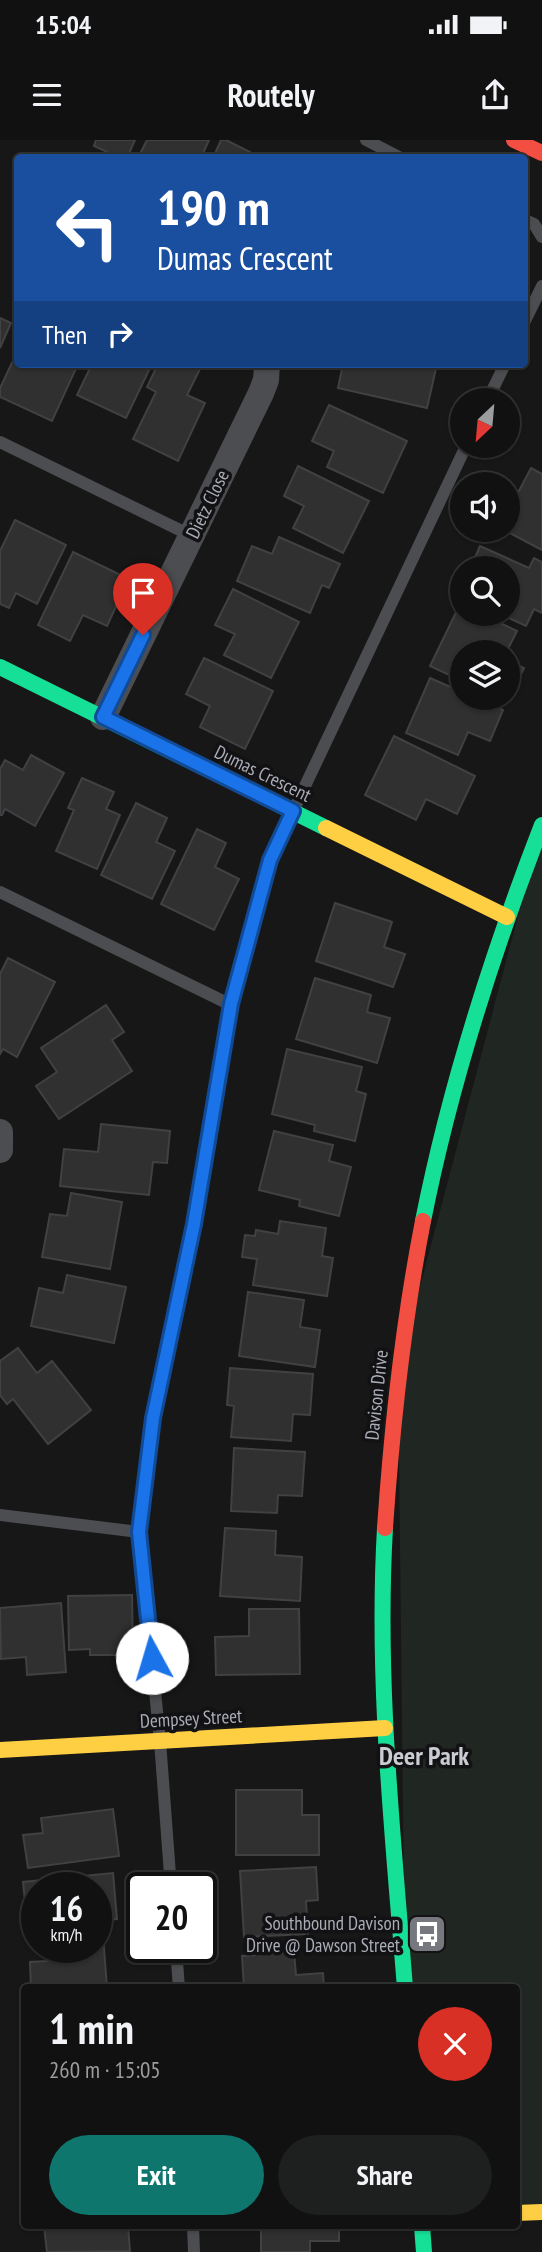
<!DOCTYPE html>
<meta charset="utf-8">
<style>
:root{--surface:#111;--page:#1e1f1f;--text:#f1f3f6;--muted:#9c9d9f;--line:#303131;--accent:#0f766e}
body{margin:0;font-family:"PT Sans Narrow",sans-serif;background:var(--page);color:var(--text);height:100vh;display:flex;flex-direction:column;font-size:26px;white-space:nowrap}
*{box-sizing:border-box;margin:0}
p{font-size:23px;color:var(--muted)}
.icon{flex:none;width:38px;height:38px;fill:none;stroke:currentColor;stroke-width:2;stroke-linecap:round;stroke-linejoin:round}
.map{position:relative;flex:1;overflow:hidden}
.drawer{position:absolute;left:21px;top:1844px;width:499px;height:245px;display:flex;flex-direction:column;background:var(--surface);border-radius:7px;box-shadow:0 2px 5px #0004,0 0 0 2px var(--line)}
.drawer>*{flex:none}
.banner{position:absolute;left:14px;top:14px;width:514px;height:214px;border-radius:7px;box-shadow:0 2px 5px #0004,0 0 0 2px var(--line);background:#1a4fa0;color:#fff;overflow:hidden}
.needle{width:46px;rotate:206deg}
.fabs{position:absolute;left:450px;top:248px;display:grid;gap:14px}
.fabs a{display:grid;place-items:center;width:70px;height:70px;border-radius:50%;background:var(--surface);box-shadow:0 2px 5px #0004,0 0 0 2px var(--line);font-size:35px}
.speed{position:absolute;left:21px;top:1732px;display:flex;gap:14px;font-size:35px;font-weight:700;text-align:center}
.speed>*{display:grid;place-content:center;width:91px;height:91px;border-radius:50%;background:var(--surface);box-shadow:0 2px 5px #0004,0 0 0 2px var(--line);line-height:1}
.speed small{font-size:18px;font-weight:400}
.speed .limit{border:4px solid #111;border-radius:10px;background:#fff;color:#111}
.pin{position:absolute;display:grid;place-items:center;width:60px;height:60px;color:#fff;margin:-72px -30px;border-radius:50% 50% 50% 0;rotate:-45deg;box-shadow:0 0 7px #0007}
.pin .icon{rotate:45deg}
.me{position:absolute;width:77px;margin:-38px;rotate:354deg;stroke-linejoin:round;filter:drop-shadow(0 0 5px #0008)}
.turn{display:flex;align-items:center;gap:24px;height:147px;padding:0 28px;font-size:32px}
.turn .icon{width:91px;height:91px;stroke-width:2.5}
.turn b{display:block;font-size:49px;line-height:60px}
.then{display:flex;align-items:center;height:66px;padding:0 28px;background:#0003;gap:14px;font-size:26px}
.round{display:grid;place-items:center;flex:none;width:74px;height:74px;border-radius:37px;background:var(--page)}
.overview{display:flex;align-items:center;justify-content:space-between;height:119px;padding:0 28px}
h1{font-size:42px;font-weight:700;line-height:52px}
.cta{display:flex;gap:14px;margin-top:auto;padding:14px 28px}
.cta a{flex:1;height:80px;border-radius:42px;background:var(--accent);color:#fff;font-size:28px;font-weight:700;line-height:80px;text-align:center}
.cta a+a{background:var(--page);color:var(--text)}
.status{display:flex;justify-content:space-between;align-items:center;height:49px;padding:0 35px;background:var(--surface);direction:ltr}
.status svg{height:19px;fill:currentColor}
header{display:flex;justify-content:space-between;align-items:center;height:91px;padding:0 28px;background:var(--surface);font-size:32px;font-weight:700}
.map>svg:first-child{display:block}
.green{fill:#202621}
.building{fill:#303031;stroke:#404143;stroke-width:2}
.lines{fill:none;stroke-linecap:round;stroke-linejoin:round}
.lane{stroke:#4c4d50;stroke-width:12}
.street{stroke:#4c4d50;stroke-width:26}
.fast{stroke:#16e098;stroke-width:16}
.slow{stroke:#ffcf43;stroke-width:16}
.jam{stroke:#f24e42;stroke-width:16}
.route-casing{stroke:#114b97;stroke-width:18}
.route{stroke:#1a73e8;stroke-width:12}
.labels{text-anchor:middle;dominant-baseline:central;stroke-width:7;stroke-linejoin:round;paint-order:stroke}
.street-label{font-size:19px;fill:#aaadb7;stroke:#121113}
.poi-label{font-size:19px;fill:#aaadb7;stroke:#121113;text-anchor:end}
.district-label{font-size:26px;font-weight:bold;fill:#caccd3;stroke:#121113}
</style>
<div class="status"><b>15:04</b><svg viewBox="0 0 49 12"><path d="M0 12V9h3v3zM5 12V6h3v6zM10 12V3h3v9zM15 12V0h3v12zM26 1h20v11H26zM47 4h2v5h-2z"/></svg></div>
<header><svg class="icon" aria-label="menu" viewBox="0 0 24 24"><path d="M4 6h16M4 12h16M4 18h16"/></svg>Routely<svg class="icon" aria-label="share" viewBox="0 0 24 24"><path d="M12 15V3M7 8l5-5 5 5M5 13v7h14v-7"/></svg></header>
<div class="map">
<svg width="542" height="2112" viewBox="0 0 542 2112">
<rect width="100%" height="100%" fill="#171717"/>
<path class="green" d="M542 685V2072L516 2073V1848H405L398 1230Z"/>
<g class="building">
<path d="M96 0H135L127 18H120L94 6Z"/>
<path d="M147 0H209L201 18H142L139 16Z"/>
<path d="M221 0H226L262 18H213Z"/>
<path d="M0 178 11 183 0 208Z"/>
<path d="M18 210V224H78L52 281 0 257V248Z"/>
<path d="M92 224H152L126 278 77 255Z"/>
<path d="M158 224H189L200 229 187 255 205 263 178 321 133 299 156 252 147 247Z"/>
<path d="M343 224 367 227 368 224H437L427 268 338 248Z"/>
<path d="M329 265 407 301 383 353 327 327 334 311 312 301Z"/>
<path d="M298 326 369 361 343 413 293 388 304 366 284 356Z"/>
<path d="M531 328 542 334V410L504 390H508V365L511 366Z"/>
<path d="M15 380 66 405 37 464 16 453 9 468 0 464V411Z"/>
<path d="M279 397 340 424 329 448 322 445 310 473 237 441 252 406 272 414Z"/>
<path d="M480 406 529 428 534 418 542 422V473L534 469 526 486 500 474H508V429H470Z"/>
<path d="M73 412 129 439 107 486 83 475 70 501 38 485Z"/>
<path d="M233 449 299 482 271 538 224 515 235 494 215 485Z"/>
<path d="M460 464 462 465V474H481L517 491 506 513H462V541L430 526Z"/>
<path d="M204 518 273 551 245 609 200 587 210 566 186 554Z"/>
<path d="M508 521 524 528 507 563 497 558H508Z"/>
<path d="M430 538 462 552V558H476L503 570 490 601 468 592 458 615 406 593Z"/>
<path d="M394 596 475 636 457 674 426 659 416 680 365 655Z"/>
<path d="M31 615 64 633 35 686 5 669 2 675H0V629L5 620 23 630Z"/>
<path d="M82 638 114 652 106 669 120 675 97 729 56 711 74 670 68 668Z"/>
<path d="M136 663 167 678 156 702 175 711 152 759 101 735Z"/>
<path d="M197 689 226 703 215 727 239 739 214 790 161 764Z"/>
<path d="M335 763 392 782 384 807 405 814 393 847 316 821Z"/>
<path d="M8 818 55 842 17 917 3 909 0 914V834Z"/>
<path d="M315 838 371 855 367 872 390 878 377 923 296 899Z"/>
<path d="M106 865 124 892 112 900 132 931 59 979 36 946 57 932 41 908Z"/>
<path d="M287 909 362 927 356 951 366 954 355 1001 314 991 315 985 272 974Z"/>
<path d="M101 984 170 991 167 1023 153 1022 149 1055 60 1046 64 1009 98 1012Z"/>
<path d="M274 991 333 1005 329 1021 351 1027 339 1076 299 1066 300 1060 259 1050Z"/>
<path d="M71 1053 122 1062 110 1129 42 1117 50 1074 67 1076Z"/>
<path d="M280 1081 326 1088 322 1116 333 1118 327 1156 253 1145 257 1119 242 1117 245 1095 255 1096 256 1090 278 1094Z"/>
<path d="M67 1135 126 1147 114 1203 31 1186 39 1148 63 1153Z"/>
<path d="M248 1152 304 1160 300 1187 320 1190 315 1227 239 1216Z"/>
<path d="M18 1208 37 1233 52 1221 91 1270 48 1304 13 1259 7 1264 0 1255V1221Z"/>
<path d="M230 1228 313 1234 310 1275 293 1274 291 1301 231 1297 234 1266 227 1265Z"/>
<path d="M234 1308 305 1312 302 1356 278 1355 277 1373 231 1371Z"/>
<path d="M225 1388 276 1391 275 1415 302 1417 300 1461 220 1456Z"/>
<path d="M132 1455 133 1515H90V1509L69 1510 68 1456Z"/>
<path d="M61 1463 66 1532 27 1535 26 1517 1 1519 0 1468Z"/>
<path d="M249 1469H299L300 1534 216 1535 215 1497 249 1496Z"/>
<path d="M236 1650H302V1675H319V1715H236Z"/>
<path d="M113 1669 119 1716 28 1728 23 1695 43 1693 41 1678Z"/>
<path d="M316 1727 318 1760 306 1761 308 1794 244 1797 240 1731Z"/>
<path d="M113 1733 117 1779 96 1781V1748H37V1769L26 1771 23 1742Z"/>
<path d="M96 1795H103L107 1848H31L30 1822 47 1821 46 1808H96Z"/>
<path d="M294 1812 296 1835 323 1833 324 1848H244L242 1816Z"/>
<path d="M44 2086H128L130 2111 47 2112Z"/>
<path d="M261 2086H339V2101H310V2112H261Z"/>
</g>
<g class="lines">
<g class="lane">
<path d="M366 0 401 18"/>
<path d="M525 80 534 84 542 97"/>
<path d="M525 181 542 146"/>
<path d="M487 261 505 224"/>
<path d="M0 302 192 396"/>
<path d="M0 752 231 865"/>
<path d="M0 1375 139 1392"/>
<path d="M171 1748 160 1601 139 1392 154 1278 194 1084 231 865 270 720 466 306"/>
<path d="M176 1808 179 1848"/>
<path d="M193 2086 194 2112"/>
</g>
<g class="street">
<path d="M103 577 261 253 266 240 267 224"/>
<path d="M0 992V1010"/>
</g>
<g class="fast">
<path d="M0 527 326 688"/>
<path d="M423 1081C450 945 492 814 542 685"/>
<path d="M385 1388C376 1541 393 1695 405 1848"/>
<path d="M422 2086 424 2112"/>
</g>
<g class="slow">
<path d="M326 688 507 777"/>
<path d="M0 1610 385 1588"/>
<path d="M516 2073 542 2072"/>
</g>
<g class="jam">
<path d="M514 0 542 13"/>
<path d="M385 1388C392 1285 403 1183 423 1081"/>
</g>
</g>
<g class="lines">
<g class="route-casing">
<path id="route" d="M143 495 103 577 293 671 270 720 231 864 194 1084 153 1278 139 1392 152 1518"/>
</g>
<use href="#route" class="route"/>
</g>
<defs>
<g id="bus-square" transform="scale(2.0125)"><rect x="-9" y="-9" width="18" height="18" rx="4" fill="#77787f" stroke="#121113"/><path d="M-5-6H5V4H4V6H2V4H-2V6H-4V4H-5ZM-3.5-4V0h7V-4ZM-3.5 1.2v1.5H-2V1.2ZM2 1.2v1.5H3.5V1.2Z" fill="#fff"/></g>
</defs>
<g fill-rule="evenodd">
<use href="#bus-square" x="427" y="1794"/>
</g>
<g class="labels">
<g class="street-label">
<text transform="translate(207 364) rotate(-64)">Dietz Close</text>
<text transform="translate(263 633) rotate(26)">Dumas Crescent</text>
<text transform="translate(376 1255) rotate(-84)">Davison Drive</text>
<text transform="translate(191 1578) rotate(-3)">Dempsey Street</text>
</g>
<g class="poi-label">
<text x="400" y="1783">Southbound Davison<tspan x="400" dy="22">Drive @ Dawson Street</tspan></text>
</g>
<g class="district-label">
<text x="424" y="1615">Deer Park</text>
</g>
</g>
</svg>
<div class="fabs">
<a><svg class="needle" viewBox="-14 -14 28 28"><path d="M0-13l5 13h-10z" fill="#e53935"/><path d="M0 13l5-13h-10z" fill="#9c9d9f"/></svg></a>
<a><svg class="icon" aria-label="sound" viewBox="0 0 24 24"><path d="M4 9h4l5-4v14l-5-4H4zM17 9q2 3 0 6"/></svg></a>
<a><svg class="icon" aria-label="search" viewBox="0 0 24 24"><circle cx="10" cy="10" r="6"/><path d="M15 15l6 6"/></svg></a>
<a><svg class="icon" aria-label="layers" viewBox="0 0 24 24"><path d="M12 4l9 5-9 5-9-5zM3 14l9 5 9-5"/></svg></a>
</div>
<div class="speed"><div>16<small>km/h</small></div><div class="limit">20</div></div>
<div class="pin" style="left:143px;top:495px;background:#d93025"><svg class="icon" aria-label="arrive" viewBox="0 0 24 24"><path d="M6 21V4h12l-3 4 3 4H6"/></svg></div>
<svg class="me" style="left:152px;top:1518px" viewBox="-20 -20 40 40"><circle r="19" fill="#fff"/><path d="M0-13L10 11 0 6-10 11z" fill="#1a73e8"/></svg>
<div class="banner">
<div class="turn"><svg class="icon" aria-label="left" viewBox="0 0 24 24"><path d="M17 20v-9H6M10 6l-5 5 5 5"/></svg><div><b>190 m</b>Dumas Crescent</div></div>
<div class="then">Then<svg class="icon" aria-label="right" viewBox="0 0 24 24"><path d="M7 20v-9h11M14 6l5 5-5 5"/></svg></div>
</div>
<section class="drawer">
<div class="overview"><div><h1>1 min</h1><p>260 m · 15:05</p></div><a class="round" style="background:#d93025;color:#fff"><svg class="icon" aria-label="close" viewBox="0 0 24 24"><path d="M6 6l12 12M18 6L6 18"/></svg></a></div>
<div class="cta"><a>Exit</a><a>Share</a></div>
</section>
</div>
